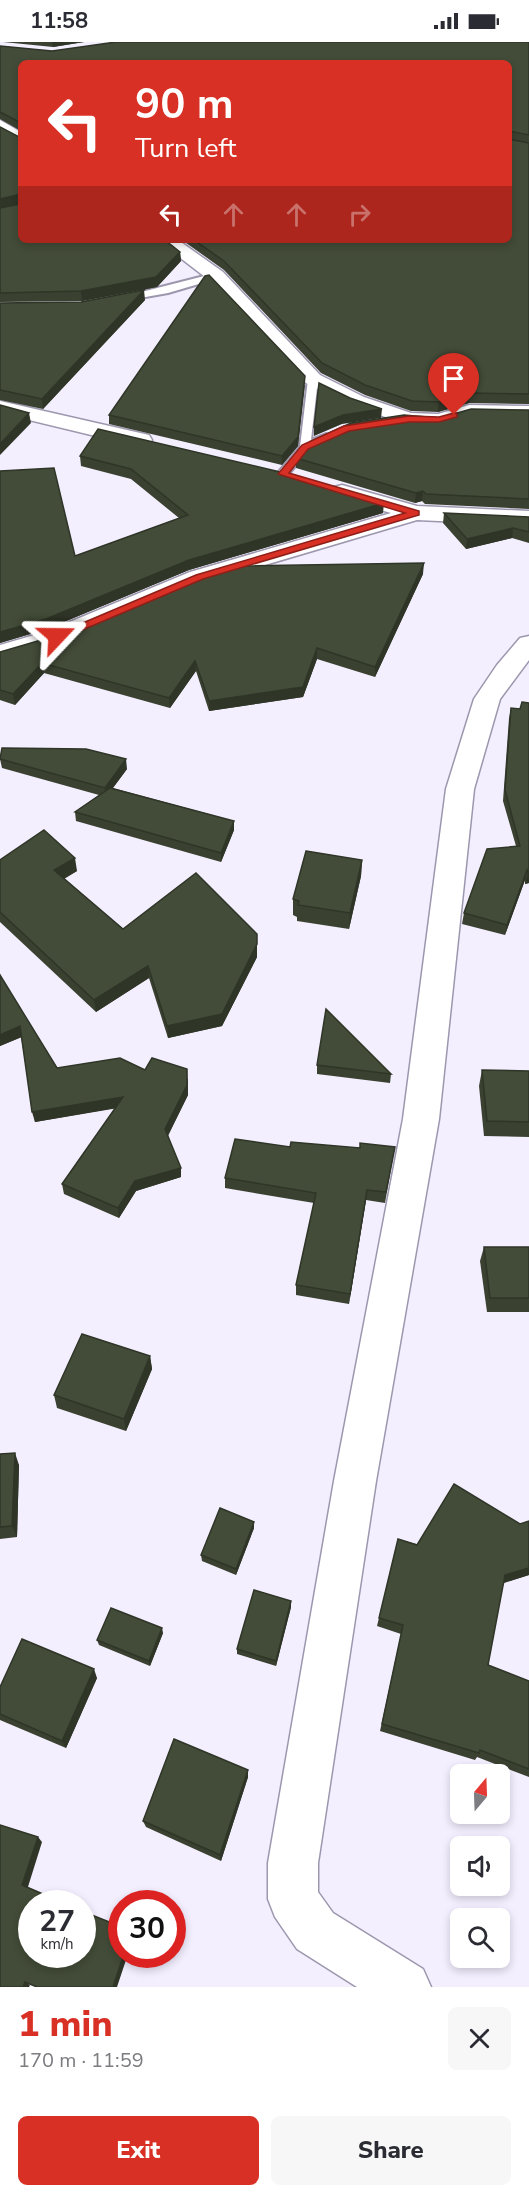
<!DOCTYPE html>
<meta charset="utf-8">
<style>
:root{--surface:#fff;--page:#f7f7f7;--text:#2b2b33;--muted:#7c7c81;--accent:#d93025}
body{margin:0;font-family:"Nunito Sans",sans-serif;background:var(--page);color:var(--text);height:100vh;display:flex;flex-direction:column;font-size:22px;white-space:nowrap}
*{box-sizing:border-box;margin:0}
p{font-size:20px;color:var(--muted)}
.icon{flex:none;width:33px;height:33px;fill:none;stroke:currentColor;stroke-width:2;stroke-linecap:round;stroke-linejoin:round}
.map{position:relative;height:1945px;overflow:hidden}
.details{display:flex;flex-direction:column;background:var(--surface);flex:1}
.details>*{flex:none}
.guide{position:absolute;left:18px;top:18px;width:494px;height:183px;border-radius:9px;box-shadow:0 3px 9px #0003;background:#d93025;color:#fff;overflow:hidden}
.needle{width:39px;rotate:19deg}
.controls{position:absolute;left:450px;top:1722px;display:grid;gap:12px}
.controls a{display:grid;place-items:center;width:60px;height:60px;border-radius:9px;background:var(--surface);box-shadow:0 3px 9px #0003;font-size:30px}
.speed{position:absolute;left:18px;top:1848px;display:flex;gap:12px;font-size:30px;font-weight:700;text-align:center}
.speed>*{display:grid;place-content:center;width:78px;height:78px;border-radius:50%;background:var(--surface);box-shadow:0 3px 9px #0003;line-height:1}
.speed small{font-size:15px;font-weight:400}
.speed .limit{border:9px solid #d22;background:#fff;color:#111}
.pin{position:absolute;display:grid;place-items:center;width:51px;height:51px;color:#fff;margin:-62px -26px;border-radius:50% 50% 50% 0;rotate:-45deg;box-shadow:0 0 6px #0007}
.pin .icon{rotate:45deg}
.me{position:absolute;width:66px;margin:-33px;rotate:67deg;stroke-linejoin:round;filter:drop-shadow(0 0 4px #0008)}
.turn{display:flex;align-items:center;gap:21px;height:126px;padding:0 18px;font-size:27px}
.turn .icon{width:78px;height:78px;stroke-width:2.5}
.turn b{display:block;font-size:42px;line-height:51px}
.lanes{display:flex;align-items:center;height:57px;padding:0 18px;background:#0003;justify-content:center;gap:30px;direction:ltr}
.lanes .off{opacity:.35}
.round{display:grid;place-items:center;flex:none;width:63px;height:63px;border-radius:9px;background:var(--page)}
.overview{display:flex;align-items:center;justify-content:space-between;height:102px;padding:0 18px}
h1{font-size:36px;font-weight:800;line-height:45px;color:var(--accent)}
.button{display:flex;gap:12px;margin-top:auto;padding:12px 18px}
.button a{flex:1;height:69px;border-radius:9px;background:var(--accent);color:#fff;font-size:24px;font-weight:800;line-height:69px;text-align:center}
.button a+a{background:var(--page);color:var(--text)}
.status{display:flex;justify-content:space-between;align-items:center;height:42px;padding:0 30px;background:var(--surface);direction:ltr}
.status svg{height:16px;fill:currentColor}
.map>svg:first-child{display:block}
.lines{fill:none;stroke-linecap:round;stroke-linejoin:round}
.service-casing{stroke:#9d97ae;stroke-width:4}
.minor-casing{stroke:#9d97ae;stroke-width:3}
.service{fill:#fff;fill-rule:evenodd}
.minor{fill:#fff;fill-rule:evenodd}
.wall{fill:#3a4130}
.shaded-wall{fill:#2f3527}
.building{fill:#434c38;stroke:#2f3527;stroke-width:1.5}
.route{fill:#d93025;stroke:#8d1f18;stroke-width:1.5}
</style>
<div class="status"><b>11:58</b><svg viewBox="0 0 49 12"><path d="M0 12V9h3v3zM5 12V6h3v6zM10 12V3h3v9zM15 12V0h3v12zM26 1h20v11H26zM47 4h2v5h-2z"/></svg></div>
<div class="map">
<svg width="529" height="1945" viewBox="0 0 529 1945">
<rect width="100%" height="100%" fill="#f3efff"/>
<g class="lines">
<g class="service-casing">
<g id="service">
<path d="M216 231 221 234 219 236 168 251 123 259 118 256Z"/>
<path d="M313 334 318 337 311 398 326 392 331 395 309 407 287 434H279L277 432 300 405 308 337Z"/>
</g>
</g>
<g class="minor-casing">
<g id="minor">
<path d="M0 78 21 90V102L0 90Z"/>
<path d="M157 198H178L223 230 320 333 364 355 411 371 438 372 469 363 529 364V376L470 375 439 384 409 383 350 363 306 341 209 238Z"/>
<path d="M0 359 149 393 152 398 149 403 141 405 0 371Z"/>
<path d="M342 443 417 464 529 469V483L417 478 208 540 66 599 0 619V603L48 589 190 530 391 471 334 455 331 450 334 445Z"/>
<path d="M529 594V618L500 657 474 747 439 1077 376 1439 318 1821V1850L333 1871 423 1927 431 1945H357L297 1907 275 1875 268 1857V1821L334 1439 403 1077 446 747 474 657 497 623 520 596Z"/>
</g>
</g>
<use href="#service" class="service"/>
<use href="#minor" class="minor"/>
</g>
<g class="wall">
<path d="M3 0H84L53 5Z"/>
<path d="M529 0V362L469 361 438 370 411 369 365 353 321 331 224 228 182 198H508L21 21V89L0 77V4L52 9Z"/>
<path d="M0 85 180 210 181 219 157 245 82 259 0 260V166L20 162 0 166Z"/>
<path d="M145 258 43 367 0 358V261L81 260Z"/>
<path d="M305 343 298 404 282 423 109 382V373Z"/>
<path d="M529 368V467L425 462 422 459 415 461 296 426V416L440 376Z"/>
<path d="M80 414 383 471 189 528 47 587 0 601V429L75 514 179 476 131 437 81 424Z"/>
<path d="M444 471 529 475V501L512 496 466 507 443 481Z"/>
<path d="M423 532 375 635 317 617 303 655 209 669 196 629 170 666 44 631 15 663 0 658V610Z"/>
<path d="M529 661V841L525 842V838L505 893 462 882 464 871 516 804 503 759 509 676 511 666 520 667Z"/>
<path d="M0 717 127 727 113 746 234 779V788L221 820 76 779 75 770 99 753 2 726Z"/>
<path d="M0 818 77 829 64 837 123 887 257 892V915L222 984 168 996 149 936 96 970 0 880Z"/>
<path d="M362 818 361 834 349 887 297 879V875L293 873V857Z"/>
<path d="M0 933 57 1026 145 1028 188 1037V1053L168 1094 181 1135 136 1149 119 1176 64 1152 62 1142 115 1066 35 1080 21 995 0 1004Z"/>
<path d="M317 1023 391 1032 390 1041 317 1032Z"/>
<path d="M482 1028 529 1029V1095L484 1094 479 1044Z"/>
<path d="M290 1105 393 1116 385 1161 366 1158 349 1262 296 1253V1243L314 1161 225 1146V1136Z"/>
<path d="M484 1205H529V1270H487L480 1219Z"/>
<path d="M150 1314 152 1327 126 1389 57 1366 54 1353Z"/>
<path d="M0 1412 19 1423 17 1495 0 1497Z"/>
<path d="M254 1480V1486L236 1533 202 1519 201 1513Z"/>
<path d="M398 1497 529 1533 503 1541 488 1623 529 1639V1735L477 1715 475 1718 380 1689 401 1592 377 1584Z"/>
<path d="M291 1559V1565L276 1624 237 1612V1607Z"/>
<path d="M163 1591 150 1624 99 1603 97 1598Z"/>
<path d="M97 1636 66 1706 0 1678V1645Z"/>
<path d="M248 1728V1735L221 1819 146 1785 143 1779Z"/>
</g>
<g class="shaded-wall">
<path d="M52 0H84L53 5Z"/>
<path d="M21 152V162L0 166V157Z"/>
<path d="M180 210 181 219 157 245 82 259 81 249Z"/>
<path d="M144 248 145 258 43 367 42 357Z"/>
<path d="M305 334 298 404 282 423V414Z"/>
<path d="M470 351 469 361 438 370 439 360Z"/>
<path d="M382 367 381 376 342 382 314 394V385L343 373Z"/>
<path d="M29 371 31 381 0 413V402Z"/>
<path d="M423 449 422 459 415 461 416 451Z"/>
<path d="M384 461 383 471 189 528 47 587 0 601V590L189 518Z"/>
<path d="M513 486 512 496 466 507 467 497Z"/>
<path d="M424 521 423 532 375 635V625Z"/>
<path d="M317 606V617L303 655 209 669V659Z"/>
<path d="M195 619 196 629 170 666 169 656Z"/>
<path d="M42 621 44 631 15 663 13 652Z"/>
<path d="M126 717 127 727 106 755 105 746Z"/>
<path d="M234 779V788L221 820V811Z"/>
<path d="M75 816 77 829 56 841 54 828Z"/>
<path d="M362 818 361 834 349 887 350 871Z"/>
<path d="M527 828 525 838 505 893 507 883Z"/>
<path d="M528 831H529V841L525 842Z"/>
<path d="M257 902V915L222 984 168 996 167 984Z"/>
<path d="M148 924 149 936 96 970 94 958Z"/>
<path d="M20 984 22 995 0 1004V993Z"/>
<path d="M187 1027 188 1053 166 1097 165 1087Z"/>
<path d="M123 1055 124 1065 35 1080 32 1070Z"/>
<path d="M181 1126V1135L136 1149 119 1176 118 1166 135 1139Z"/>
<path d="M367 1148 366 1158 349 1262 350 1252Z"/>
<path d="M150 1314 152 1327 126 1389 124 1377Z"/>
<path d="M15 1411 19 1423 17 1495 12 1484Z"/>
<path d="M254 1480V1486L236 1533V1527Z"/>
<path d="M529 1526V1533L501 1542 505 1533Z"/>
<path d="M291 1559V1565L276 1624V1619Z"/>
<path d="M162 1586 163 1591 150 1624 149 1619Z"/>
<path d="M94 1627 97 1636 66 1706 62 1699Z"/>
<path d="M248 1728V1735L221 1819 220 1813Z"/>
<path d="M38 1795 42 1800 27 1848 22 1843Z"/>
<path d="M124 1912H128L117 1945H113Z"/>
<path d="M25 1940 30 1943 29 1945H23Z"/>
</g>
<g class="building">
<path d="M116 0H529V93L509 89 508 90V21H21V81L0 70V4L52 9Z"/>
<path d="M0 85 19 95 21 94V152L0 157Z"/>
<path d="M508 97 529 101V352L470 351 439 360 412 359 365 343 322 321 224 219 194 198H508Z"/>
<path d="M21 155V198H165L180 210 156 235 81 249 0 251V166L20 162Z"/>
<path d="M209 233 305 334 298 395 282 414 109 373 205 234Z"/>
<path d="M144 248 42 357 0 348V261L81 260Z"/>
<path d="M319 341 350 356 382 367 343 373 314 385Z"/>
<path d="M0 363 29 371 0 402Z"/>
<path d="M471 367 529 368V457L426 452 423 449 416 451 296 416 311 399 351 381 404 373 440 376Z"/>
<path d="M98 387 276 429 384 461 189 518 46 577 0 590V429L54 426 75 514 188 473 131 427 80 414Z"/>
<path d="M444 471 529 475V490L513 486 467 497Z"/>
<path d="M424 521 375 625 317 606 303 645 209 659 195 619 169 656 42 621 13 652 0 648V610L65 591 208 532 234 524Z"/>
<path d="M522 660 529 661V831H528L527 828 507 883 464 871 487 807 520 804 505 748 511 666 520 667Z"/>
<path d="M2 706 86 707 126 717 105 746 0 717Z"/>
<path d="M110 746 234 779 221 811 75 770Z"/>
<path d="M44 788 75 816 54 828 123 887 196 831 257 892V902L222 972 167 984 148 924 94 958 0 870V818Z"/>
<path d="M306 809 362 818 350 871 298 863 299 859 293 857Z"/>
<path d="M0 933 57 1026 120 1016 145 1028 152 1016 187 1027V1043L165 1087 181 1126 135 1139 118 1166 62 1142 123 1055 32 1070 20 984 0 993Z"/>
<path d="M326 967 391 1032 317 1023Z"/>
<path d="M482 1028 529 1029V1080L487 1079Z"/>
<path d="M235 1097 290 1105 291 1100 360 1106V1101L395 1105 386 1150 367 1148 350 1252 296 1243 316 1151 225 1136Z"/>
<path d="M484 1205H529V1256H490Z"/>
<path d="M82 1292 150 1314 124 1377 54 1353Z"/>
<path d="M15 1411 12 1484 0 1485V1412Z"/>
<path d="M454 1442 520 1482 529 1479V1526L505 1533 488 1623 529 1639V1727L480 1708 479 1711 382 1682 403 1583 379 1576 398 1497 417 1503Z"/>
<path d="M220 1466 254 1480 236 1527 201 1513Z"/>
<path d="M254 1548 291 1559 276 1619 237 1607Z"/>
<path d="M111 1566 162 1586 149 1619 97 1598Z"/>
<path d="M22 1597 94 1627 62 1699 0 1672V1645Z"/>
<path d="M174 1697 248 1728 220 1813 143 1779Z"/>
<path d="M0 1783 38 1795 22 1843 66 1862H32V1912H82V1869L122 1885V1912H124L113 1945H37L25 1940 23 1945H0Z"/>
</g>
<path class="route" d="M454 371H457V375L439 380H409L349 389 308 407 289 431 419 469V473L203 537 61 597H53L52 594 196 533 405 471 278 432 302 403 344 384 409 374 439 375Z"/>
</svg>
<div class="controls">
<a><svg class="needle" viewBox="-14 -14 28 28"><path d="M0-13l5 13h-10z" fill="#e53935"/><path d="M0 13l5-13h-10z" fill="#7c7c81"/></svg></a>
<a><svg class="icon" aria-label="sound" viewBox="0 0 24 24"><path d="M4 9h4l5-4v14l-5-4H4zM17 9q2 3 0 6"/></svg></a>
<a><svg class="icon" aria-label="search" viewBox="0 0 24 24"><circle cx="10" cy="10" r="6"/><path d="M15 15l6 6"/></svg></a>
</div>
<div class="speed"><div>27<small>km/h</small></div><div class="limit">30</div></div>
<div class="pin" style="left:454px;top:373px;background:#d93025"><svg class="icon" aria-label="arrive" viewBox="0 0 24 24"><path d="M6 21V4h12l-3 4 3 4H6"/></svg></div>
<svg class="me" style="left:57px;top:594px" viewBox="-20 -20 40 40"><path d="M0-17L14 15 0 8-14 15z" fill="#d93025" stroke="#fff" stroke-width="4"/></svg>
<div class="guide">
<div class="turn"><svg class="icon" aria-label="left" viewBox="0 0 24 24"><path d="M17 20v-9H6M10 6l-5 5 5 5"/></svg><div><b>90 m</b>Turn left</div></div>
<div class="lanes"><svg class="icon" aria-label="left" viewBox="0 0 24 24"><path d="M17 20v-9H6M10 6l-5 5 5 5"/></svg><svg class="icon off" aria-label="ahead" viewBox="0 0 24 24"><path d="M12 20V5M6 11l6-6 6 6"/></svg><svg class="icon off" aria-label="ahead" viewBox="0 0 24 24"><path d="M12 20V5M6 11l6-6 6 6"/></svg><svg class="icon off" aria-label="right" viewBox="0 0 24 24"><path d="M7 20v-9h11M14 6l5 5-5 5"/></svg></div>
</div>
</div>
<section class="details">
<div class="overview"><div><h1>1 min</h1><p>170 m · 11:59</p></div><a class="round"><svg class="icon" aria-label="close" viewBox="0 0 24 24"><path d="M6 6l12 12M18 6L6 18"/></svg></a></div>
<div class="button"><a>Exit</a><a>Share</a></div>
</section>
